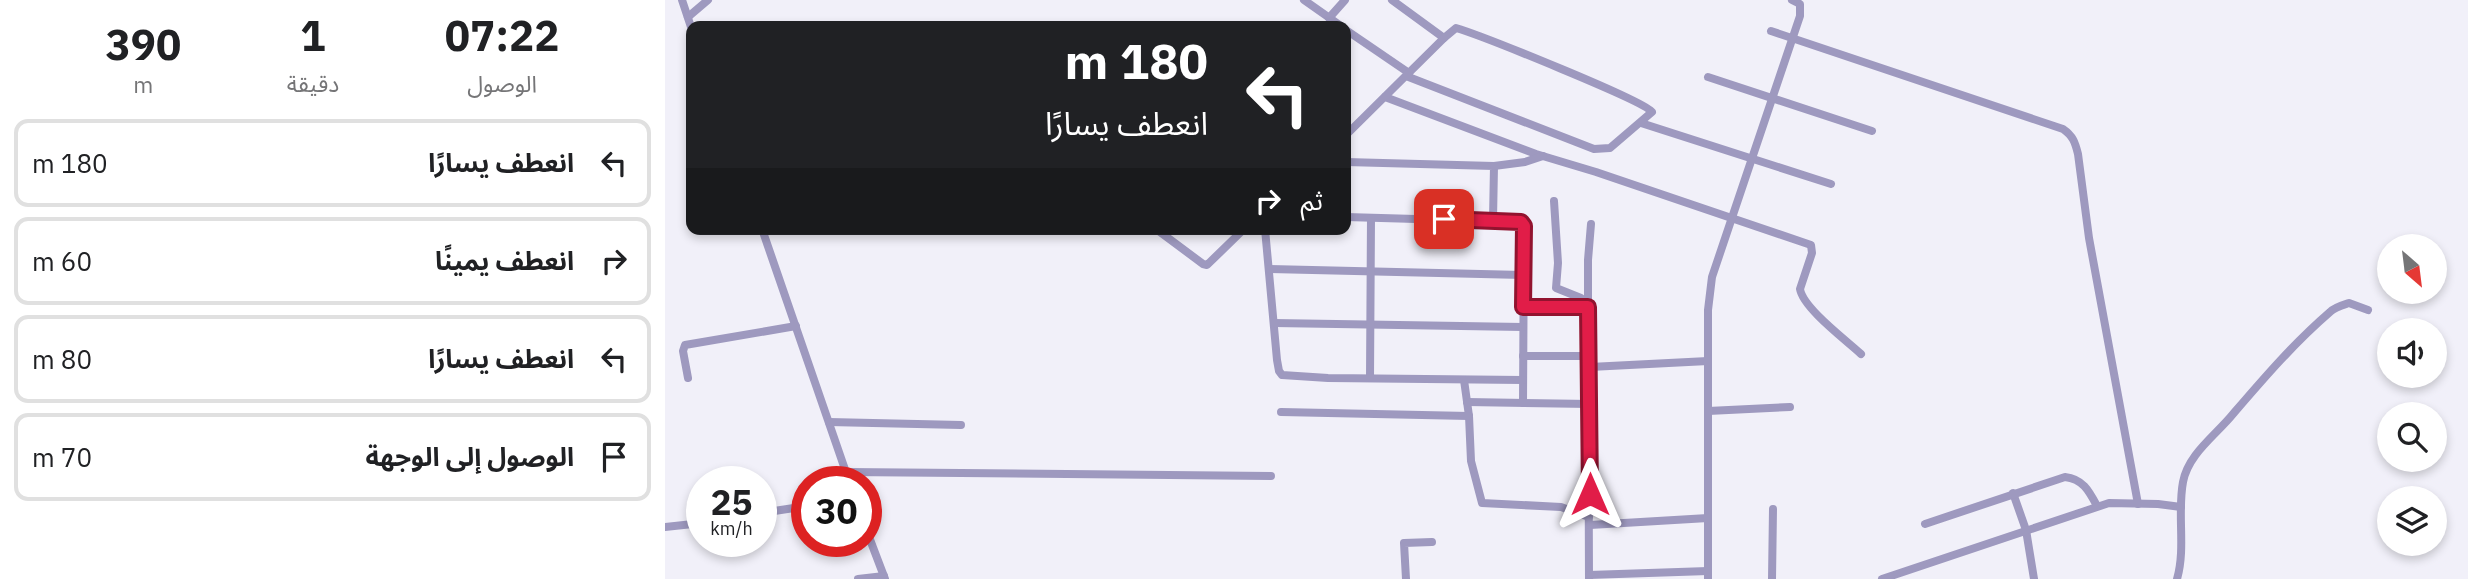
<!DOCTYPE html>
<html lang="ar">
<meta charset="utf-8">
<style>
:root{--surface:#fff;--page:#f2f2f2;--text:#202124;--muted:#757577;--line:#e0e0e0}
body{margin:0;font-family:"IBM Plex Sans","Noto Sans Arabic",sans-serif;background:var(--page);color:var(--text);direction:rtl;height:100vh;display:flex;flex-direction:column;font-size:26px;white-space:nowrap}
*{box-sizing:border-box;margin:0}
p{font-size:23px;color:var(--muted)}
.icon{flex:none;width:38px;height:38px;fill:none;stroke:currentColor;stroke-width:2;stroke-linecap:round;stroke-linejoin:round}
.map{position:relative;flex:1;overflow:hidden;direction:ltr}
.details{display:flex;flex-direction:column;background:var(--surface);width:665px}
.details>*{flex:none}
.top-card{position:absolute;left:21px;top:21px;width:665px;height:214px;border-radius:14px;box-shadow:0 4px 10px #0003;direction:rtl;background:#202124;color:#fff;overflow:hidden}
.needle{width:46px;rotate:152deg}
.fabs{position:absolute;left:1712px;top:234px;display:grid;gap:14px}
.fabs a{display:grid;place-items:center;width:70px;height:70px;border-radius:50%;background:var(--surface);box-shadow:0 4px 10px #0003;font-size:35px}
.speed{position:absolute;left:21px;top:466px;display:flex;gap:14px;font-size:35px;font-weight:700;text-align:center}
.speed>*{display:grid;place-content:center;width:91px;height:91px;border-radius:50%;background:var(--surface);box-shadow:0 4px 10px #0003;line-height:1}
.speed small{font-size:18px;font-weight:400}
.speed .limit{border:10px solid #d22;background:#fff;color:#111}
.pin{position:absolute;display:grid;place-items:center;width:60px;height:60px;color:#fff;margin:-30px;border-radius:14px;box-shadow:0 4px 10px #0006}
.me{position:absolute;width:77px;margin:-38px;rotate:0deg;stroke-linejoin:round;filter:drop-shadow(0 0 5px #0008)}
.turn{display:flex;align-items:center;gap:24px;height:147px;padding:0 28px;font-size:32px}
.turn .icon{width:91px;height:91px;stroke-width:2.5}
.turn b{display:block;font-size:49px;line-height:60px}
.then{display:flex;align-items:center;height:66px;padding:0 28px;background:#0003;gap:14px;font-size:26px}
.eta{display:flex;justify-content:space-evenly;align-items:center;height:119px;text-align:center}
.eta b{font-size:42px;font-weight:700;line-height:49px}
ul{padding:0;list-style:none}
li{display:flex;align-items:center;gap:21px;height:88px;margin:0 14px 10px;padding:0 14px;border:4px solid var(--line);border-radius:14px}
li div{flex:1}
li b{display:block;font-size:26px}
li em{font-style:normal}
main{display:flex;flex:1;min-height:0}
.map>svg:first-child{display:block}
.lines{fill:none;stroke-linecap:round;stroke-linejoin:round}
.street{stroke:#9e99bf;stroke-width:8}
.route-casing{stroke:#92132f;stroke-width:18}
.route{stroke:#e11d48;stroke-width:12}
</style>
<main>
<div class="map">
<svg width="1803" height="579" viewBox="0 0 1803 579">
<rect width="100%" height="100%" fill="#f1f0f9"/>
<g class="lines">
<g class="street">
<path d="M17 0 26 27"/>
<path d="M639 0 676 26"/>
<path d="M727 0 779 38"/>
<path d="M23 17 43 0"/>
<path d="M664 18 680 0"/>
<path d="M681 30 744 73"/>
<path d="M1106 31 1398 129C1408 136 1410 142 1413 154L1424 238 1473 504"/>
<path d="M1043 77 1207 131"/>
<path d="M720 97 871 154 931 172 1146 245 1147 253 1135 289C1138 308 1181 340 1196 354"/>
<path d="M976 123 1166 184"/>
<path d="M681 135 779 38 791 28C815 35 980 101 987 112L945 148 929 149 741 76"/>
<path d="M681 162 829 166 828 220"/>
<path d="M829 166 860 162 878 156"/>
<path d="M889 201 893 263 891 288 916 298 919 307"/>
<path d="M681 217 856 222 859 226 858 403"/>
<path d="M97 229 184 481"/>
<path d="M491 229 538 264 542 265 579 229"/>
<path d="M600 229 612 360 614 371 617 375 663 378 858 380"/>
<path d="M604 269 858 275"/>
<path d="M923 307V260L926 224"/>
<path d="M858 308 923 307 924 579"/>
<path d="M609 323 858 327"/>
<path d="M858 356H925"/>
<path d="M925 367 1043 361"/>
<path d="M23 378 18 351 20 345 131 326"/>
<path d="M705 378 706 218"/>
<path d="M799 380 804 416 806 461 817 503 896 507 924 517"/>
<path d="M802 402 925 404"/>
<path d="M1043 411 1125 407"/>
<path d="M616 412 804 416"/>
<path d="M164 422 296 425"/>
<path d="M181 472 606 476"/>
<path d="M1348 493 1361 530 1369 579"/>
<path d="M96 513 142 506"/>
<path d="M1260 524 1400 477C1418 479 1424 491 1432 506"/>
<path d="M925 525 1043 518"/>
<path d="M0 527 37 523"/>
<path d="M201 529 220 579"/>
<path d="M924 575 1043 571"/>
<path d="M193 579 219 576"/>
<path d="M741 579 739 543 767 542"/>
<path d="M1043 579V310L1047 277 1135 16V4L1127 0"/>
<path d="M1107 579 1108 509"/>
<path d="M1217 579 1444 503 1493 504 1516 507"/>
<path d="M1512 579C1521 548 1512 514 1518 482 1523 454 1551 435 1568 414 1599 378 1629 343 1665 312 1670 307 1678 305 1684 303L1703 310"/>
</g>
</g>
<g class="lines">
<g class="route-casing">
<path id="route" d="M779 219 856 222 859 226 858 307H923L925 494"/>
</g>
<use href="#route" class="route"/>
</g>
</svg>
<div class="fabs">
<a><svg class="needle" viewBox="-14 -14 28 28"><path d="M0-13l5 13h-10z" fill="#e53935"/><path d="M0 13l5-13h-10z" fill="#757577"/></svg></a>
<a><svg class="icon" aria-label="sound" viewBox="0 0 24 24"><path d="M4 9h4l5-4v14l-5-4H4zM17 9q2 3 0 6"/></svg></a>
<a><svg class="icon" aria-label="search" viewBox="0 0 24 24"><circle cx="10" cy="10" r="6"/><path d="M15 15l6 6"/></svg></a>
<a><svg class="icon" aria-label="layers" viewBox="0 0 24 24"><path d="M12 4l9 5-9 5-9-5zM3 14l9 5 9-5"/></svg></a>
</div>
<div class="speed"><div>25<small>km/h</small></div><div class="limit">30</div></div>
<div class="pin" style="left:779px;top:219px;background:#d93025"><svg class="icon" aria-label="arrive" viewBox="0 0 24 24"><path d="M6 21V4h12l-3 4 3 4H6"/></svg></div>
<svg class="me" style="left:925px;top:494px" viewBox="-20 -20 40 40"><path d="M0-17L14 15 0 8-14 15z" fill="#e11d48" stroke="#fff" stroke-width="4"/></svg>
<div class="top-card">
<div class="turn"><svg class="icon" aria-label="left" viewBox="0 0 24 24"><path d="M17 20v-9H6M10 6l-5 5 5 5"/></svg><div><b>180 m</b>انعطف يسارًا</div></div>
<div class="then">ثم<svg class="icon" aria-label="right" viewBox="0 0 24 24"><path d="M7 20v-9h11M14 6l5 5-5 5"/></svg></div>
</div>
</div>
<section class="details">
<div class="eta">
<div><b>07:22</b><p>الوصول</p></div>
<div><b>1</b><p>دقيقة</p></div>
<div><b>390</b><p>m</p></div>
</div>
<ul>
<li><svg class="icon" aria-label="left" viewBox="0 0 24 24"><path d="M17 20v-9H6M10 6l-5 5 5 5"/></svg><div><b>انعطف يسارًا</b></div><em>180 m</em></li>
<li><svg class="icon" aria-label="right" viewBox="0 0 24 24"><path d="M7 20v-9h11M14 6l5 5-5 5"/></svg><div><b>انعطف يمينًا</b></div><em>60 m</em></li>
<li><svg class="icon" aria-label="left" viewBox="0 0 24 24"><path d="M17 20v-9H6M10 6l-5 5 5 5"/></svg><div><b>انعطف يسارًا</b></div><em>80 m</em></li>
<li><svg class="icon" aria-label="arrive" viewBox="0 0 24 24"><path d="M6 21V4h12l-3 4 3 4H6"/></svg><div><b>الوصول إلى الوجهة</b></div><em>70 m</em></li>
</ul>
</section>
</main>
